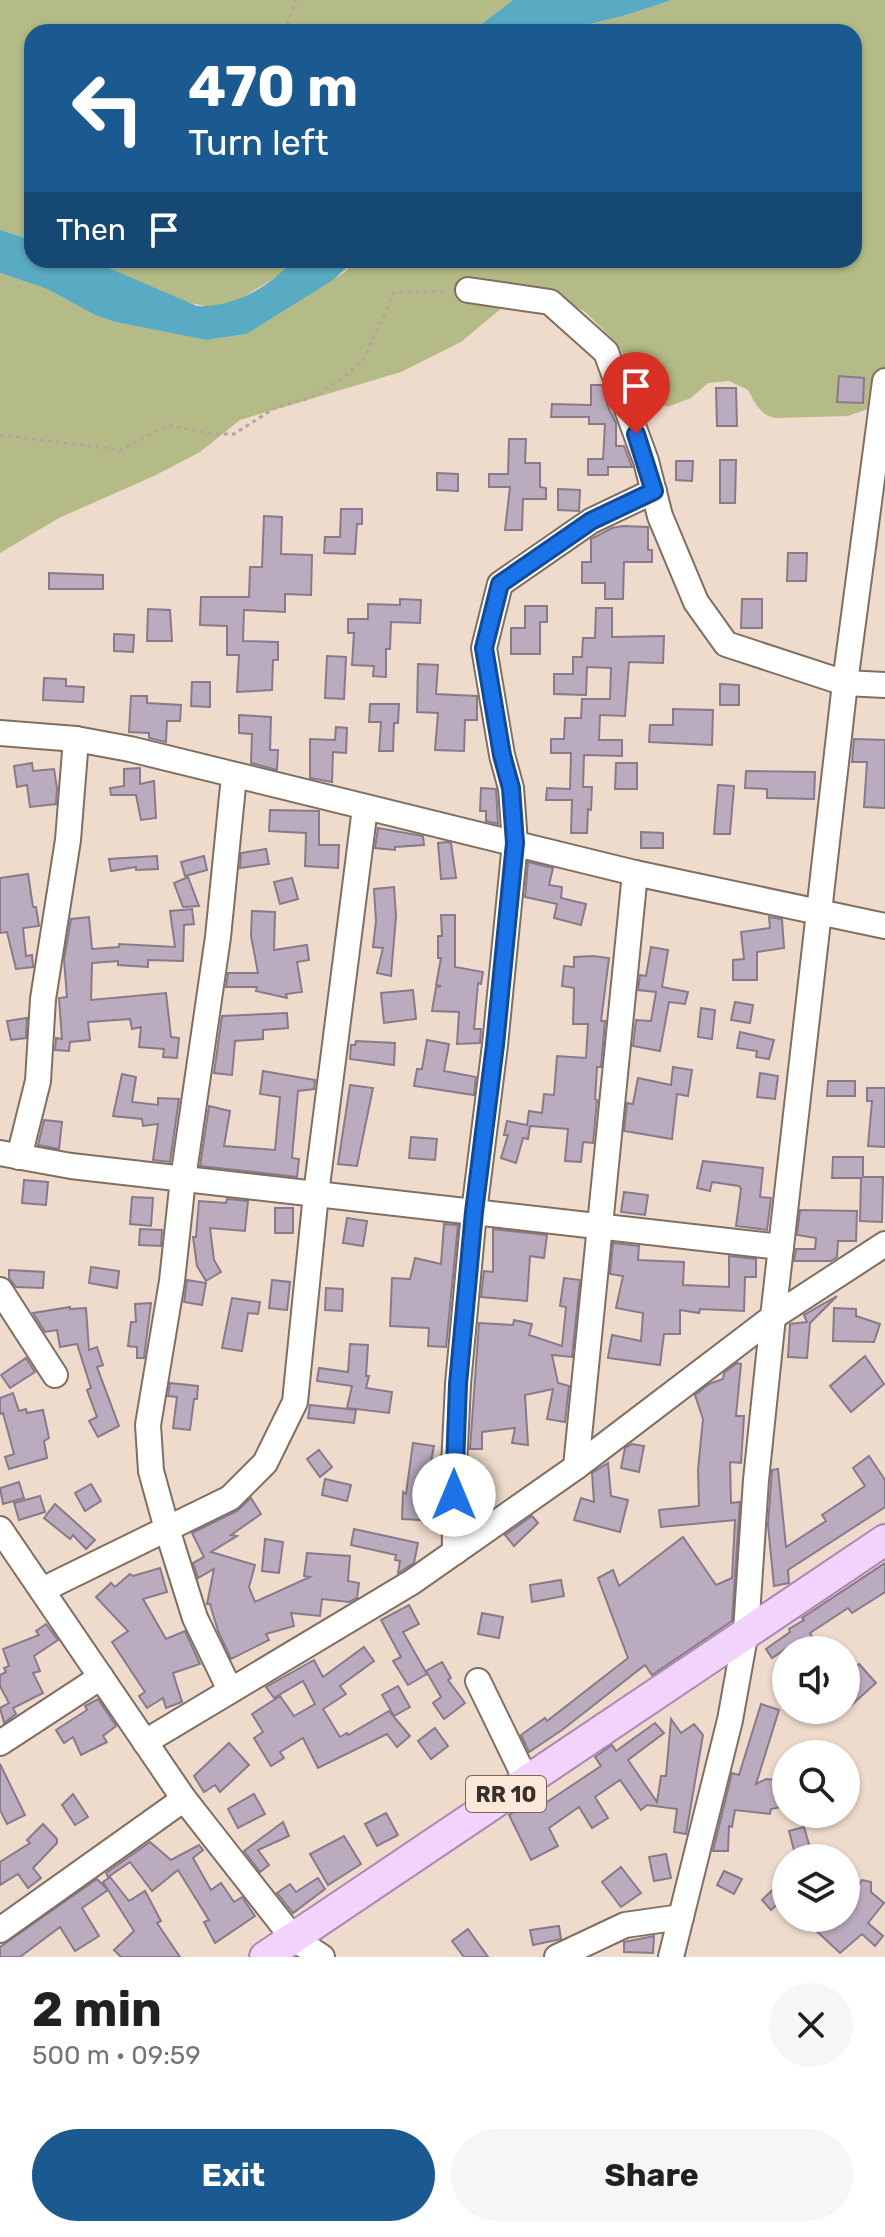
<!DOCTYPE html>
<meta charset="utf-8">
<style>
:root{--surface:#fff;--page:#f6f6f6;--text:#202124;--muted:#757577;--accent:#1b5a90}
body{margin:0;font-family:Rubik,sans-serif;background:var(--page);color:var(--text);height:100vh;display:flex;flex-direction:column;font-size:30px;white-space:nowrap}
*{box-sizing:border-box;margin:0}
p{font-size:26px;color:var(--muted)}
.icon{flex:none;width:44px;height:44px;fill:none;stroke:currentColor;stroke-width:2;stroke-linecap:round;stroke-linejoin:round}
.map{position:relative;height:1957px;overflow:hidden}
.side{display:flex;flex-direction:column;background:var(--surface);flex:1}
.side>*{flex:none}
.banner{position:absolute;left:24px;top:24px;width:838px;height:244px;border-radius:24px;box-shadow:0 2px 6px #0004;background:#1b5a90;color:#fff;overflow:hidden}
.controls{position:absolute;left:772px;top:1636px;display:grid;gap:16px}
.controls a{display:grid;place-items:center;width:88px;height:88px;border-radius:50%;background:var(--surface);box-shadow:0 2px 6px #0004;font-size:40px}
.pin{position:absolute;display:grid;place-items:center;width:68px;height:68px;color:#fff;margin:-82px -34px;border-radius:50% 50% 50% 0;rotate:-45deg;box-shadow:0 0 8px #0007}
.pin .icon{rotate:45deg}
.me{position:absolute;width:88px;margin:-44px;rotate:0deg;stroke-linejoin:round;filter:drop-shadow(0 0 6px #0008)}
.turn{display:flex;align-items:center;gap:28px;height:168px;padding:0 32px;font-size:36px}
.turn .icon{width:104px;height:104px;stroke-width:2.5}
.turn b{display:block;font-size:56px;line-height:68px}
.then{display:flex;align-items:center;height:76px;padding:0 32px;background:#0003;gap:16px;font-size:30px}
.round{display:grid;place-items:center;flex:none;width:84px;height:84px;border-radius:42px;background:var(--page)}
.head{display:flex;align-items:center;justify-content:space-between;height:136px;padding:0 32px}
h1{font-size:48px;font-weight:700;line-height:60px}
.button{display:flex;gap:16px;margin-top:auto;padding:16px 32px}
.button a{flex:1;height:92px;border-radius:48px;background:var(--accent);color:#fff;font-size:32px;font-weight:700;line-height:92px;text-align:center}
.button a+a{background:var(--page);color:var(--text)}
.map>svg:first-child{display:block}
.green{fill:#b5bb86}
.water{fill:#59abc3}
.building{fill:#baacbe;stroke:#887a8b;stroke-width:2}
.lines{fill:none;stroke-linecap:round;stroke-linejoin:round}
.minor-casing{stroke:#806f61;stroke-width:28}
.major-casing{stroke:#ac87b1;stroke-width:34}
.path{stroke:#b6a699;stroke-width:3;stroke-dasharray:4 4;stroke-linecap:butt}
.minor{stroke:#fff;stroke-width:24}
.major{stroke:#f2d3fb;stroke-width:30}
.route-casing{stroke:#114b97;stroke-width:20}
.route{stroke:#1a73e8;stroke-width:14}
.labels{text-anchor:middle;dominant-baseline:central;stroke-width:7;stroke-linejoin:round;paint-order:stroke}
.shield{fill:#fce8d8;stroke:#73675e;stroke-width:2}
.shield-label{font-size:22px;font-weight:bold;fill:#38302a}
</style>
<div class="map">
<svg width="885" height="1957" viewBox="0 0 885 1957">
<rect width="100%" height="100%" fill="#eedbcb"/>
<g class="green">
<path d="M0 0H513L471 32H32V240L0 230Z"/>
<path d="M672 0H885V403L848 416 775 418C760 415 755 403 748 390L729 381 708 383 691 398 667 407 650 398 615 341 584 311 545 292 509 302 461 342 401 372 240 420 200 452 156 475 59 518 0 553V273L47 289 95 315 115 322 206 340 247 334 345 272 355 260H854V32H557L627 15Z"/>
<path d="M90 260H293L278 276 238 300 211 307 184 302Z"/>
</g>
<g class="water">
<path d="M513 0H672L627 15 557 32H471Z"/>
<path d="M0 230 32 240V260H90L197 306C233 308 270 287 293 260H355L333 280 247 334 206 340 115 322 95 315 47 289 0 273Z"/>
</g>
<g class="building">
<path d="M839 376 864 378 863 403 837 402Z"/>
<path d="M591 385H602L608 407 616 423V446H624L632 467H608V475H588V459H603L605 424H589V417H551L552 404 591 405Z"/>
<path d="M716 388H736L737 426H717Z"/>
<path d="M509 439H526L525 463H540V487L546 488V499H523L522 530H505L510 487H489V474H508Z"/>
<path d="M720 460H736L735 503H720Z"/>
<path d="M676 461H693L692 481 676 480Z"/>
<path d="M437 473 458 474V491L437 490Z"/>
<path d="M558 489 580 490 579 511 558 510Z"/>
<path d="M341 509H362V524H357L355 554 324 553 325 537H340Z"/>
<path d="M264 516 282 517 281 554 312 555 311 595 285 594V612L244 610 243 641 278 642V660H273L272 690 237 692 239 655H227V626L200 625 201 597H249L250 567H262Z"/>
<path d="M623 526 648 527V550H652V562H624L623 599H605V583H582V562H591V539L612 528Z"/>
<path d="M788 553H807L806 581H787Z"/>
<path d="M49 573 103 575V589H49Z"/>
<path d="M400 599 421 600 420 623 391 622 390 649H386V677L373 676 374 666 352 665 354 633H348V619H368V604L400 605Z"/>
<path d="M742 599H762V628H741Z"/>
<path d="M525 606H547V622H540V654H511V628H525Z"/>
<path d="M596 608H612V637L664 636 663 663 629 662 625 716 600 715 599 740H622V756L584 755 583 787H592L591 810 588 809 587 833H571L572 800H546L547 788 570 789 571 753H551V739H564L565 718H581L582 699H610L611 668 587 667 586 695 554 694V674H573V657H582L583 638H595Z"/>
<path d="M148 609 170 610 172 641H147Z"/>
<path d="M114 634 134 635 133 652 114 651Z"/>
<path d="M327 656 346 657 344 699 325 698Z"/>
<path d="M418 664 438 665 436 694 477 696V720H465L464 751 435 750 438 713 417 712Z"/>
<path d="M44 678 66 679V686L84 687 83 702 43 700Z"/>
<path d="M192 682H210V707L191 706Z"/>
<path d="M720 684 739 685V705H720Z"/>
<path d="M131 696H147V703L181 705 180 721H167L166 742 149 738V733L129 732Z"/>
<path d="M370 704H399L398 723H394L393 751H379L381 722H369Z"/>
<path d="M673 709 713 710 712 745 649 742 650 725H673Z"/>
<path d="M239 715 271 717 270 750H278L277 770 251 763 252 734 239 733Z"/>
<path d="M336 727 347 728 346 753 333 752 332 782 310 778V739L335 740Z"/>
<path d="M854 739 885 740V808L864 807 867 762H852Z"/>
<path d="M32 763 33 771 54 769 57 788 56 804 30 807 27 785 17 787 14 766Z"/>
<path d="M616 763H637V789H615Z"/>
<path d="M140 768V784L154 781 156 818 141 820 136 795H111L110 788 124 786V769Z"/>
<path d="M746 771 815 772 814 799 767 798V789L745 788Z"/>
<path d="M718 785 734 786 730 834H714Z"/>
<path d="M481 788 496 789 498 824 486 821V811H480Z"/>
<path d="M270 810 319 811V845H339L338 868 305 866 306 833 269 831Z"/>
<path d="M378 828 423 836 424 845 395 847V850L375 848Z"/>
<path d="M641 832 663 833V848H641Z"/>
<path d="M447 842 451 843 456 878 441 879 438 843Z"/>
<path d="M266 849 269 864 240 868 241 853Z"/>
<path d="M157 856 158 869 136 870V867L111 871 109 859Z"/>
<path d="M204 856 207 870 185 876 181 862Z"/>
<path d="M528 862 553 868 549 885 562 887 561 898 586 904 581 925 554 918 557 904 525 897Z"/>
<path d="M28 874 33 907H36L39 926 23 928 26 956 32 955 33 967 16 969 7 932 0 933V878Z"/>
<path d="M188 877 199 906 183 907 174 883Z"/>
<path d="M292 878 298 899 280 904 274 882Z"/>
<path d="M394 887 396 916 391 976 377 973 383 948 373 947 376 921 374 889Z"/>
<path d="M192 909 194 924 184 925 183 961 148 960V967L118 965V961L92 963 91 1000 166 993 171 1037 179 1038 177 1058 163 1057 164 1049 139 1047 141 1027 132 1029 130 1019 88 1022 90 1040 70 1042 69 1051 55 1050 56 1038 62 1039 59 998 67 997 64 959 71 919 89 917 92 949 119 947V944L175 947 170 911Z"/>
<path d="M252 911 275 912 274 950 307 945 309 960 297 962 302 992 286 994 287 998 256 991 257 987H226L228 973H258L251 936Z"/>
<path d="M441 915H455V967L483 972 481 984 478 983 474 1029H481L480 1043 457 1044 459 1012 432 1011 436 987 441 986 436 985 441 958H438V936H442Z"/>
<path d="M769 917 782 919 784 948 757 952V980H733V960L744 959 741 932 770 928Z"/>
<path d="M651 947 668 950 662 987 688 992 685 1004 669 1002 660 1051 633 1046 636 1020 651 1021 656 992 638 990 640 975 646 976Z"/>
<path d="M593 956 609 958 601 1021H605L601 1067H597L595 1099 597 1100 593 1143 583 1142 581 1162 565 1161 568 1129 530 1126 528 1139 523 1138 516 1163 501 1158 508 1135H504L507 1121 527 1125 529 1111 542 1113 544 1094 554 1095 557 1056 586 1058 588 1024H573L574 988 562 986 564 966 574 967V957Z"/>
<path d="M413 990 416 1019 384 1023 381 993Z"/>
<path d="M735 1002 753 1005 750 1023 731 1020Z"/>
<path d="M701 1008 715 1010 712 1039 698 1037Z"/>
<path d="M287 1013 288 1028 263 1030V1039L235 1041 232 1075 214 1073 222 1016Z"/>
<path d="M27 1018 26 1038 11 1040 7 1021Z"/>
<path d="M740 1032 774 1040 769 1059 756 1057 757 1051 737 1048Z"/>
<path d="M427 1040 449 1044 444 1071 476 1077 474 1095 414 1086 417 1069H422Z"/>
<path d="M356 1041 395 1043 394 1065 350 1059 351 1045H355Z"/>
<path d="M673 1067 692 1070 688 1096 677 1094 672 1139 624 1131 627 1103 633 1104 638 1078 671 1085Z"/>
<path d="M263 1071 315 1080 314 1089 298 1091 292 1158 299 1159 297 1177 200 1166 209 1106 230 1111 224 1146 275 1150 280 1097 260 1094Z"/>
<path d="M760 1073 778 1076 775 1099 757 1097Z"/>
<path d="M122 1074 136 1077 132 1102 158 1105V1098L179 1099 170 1162 153 1160 158 1124 143 1126 142 1119 113 1116Z"/>
<path d="M828 1081H855V1096H827Z"/>
<path d="M350 1085 373 1088 357 1166 338 1164Z"/>
<path d="M867 1088H885V1147L868 1146 872 1101H867Z"/>
<path d="M44 1120 62 1122 59 1149 38 1145Z"/>
<path d="M411 1137 437 1139 435 1160 409 1158Z"/>
<path d="M833 1157H863V1177H883L882 1222 860 1221 861 1178H832Z"/>
<path d="M703 1161 763 1168 760 1197 771 1198 767 1230 736 1226 741 1189 739 1186 712 1182 710 1191 697 1188Z"/>
<path d="M24 1180 48 1182 46 1205 22 1203Z"/>
<path d="M624 1192 648 1195 645 1215 621 1212Z"/>
<path d="M132 1197 153 1198 151 1226 130 1224Z"/>
<path d="M227 1199 248 1201 245 1231 210 1228 214 1260 221 1272 206 1281 197 1266 193 1237H196L199 1201 226 1203Z"/>
<rect x="275" y="1208" width="18" height="25"/>
<path d="M800 1210 857 1211 856 1241H838L837 1257 831 1261H794L796 1249H815L816 1238 797 1235Z"/>
<path d="M347 1218 367 1221 363 1246 343 1243Z"/>
<path d="M444 1224 458 1225 446 1347 428 1346 429 1328 390 1326 392 1278 410 1279 415 1258 441 1264Z"/>
<path d="M140 1229 162 1230 161 1246 139 1245Z"/>
<path d="M493 1229 547 1235 544 1258 530 1256 527 1301 481 1297 484 1271 493 1272Z"/>
<path d="M613 1243 639 1246 638 1260 684 1262 683 1285 729 1287V1256L756 1259V1277H745L744 1311 700 1309 699 1313 680 1310V1334H664L660 1365 608 1358 612 1335 641 1341 643 1313 616 1308 623 1276 610 1274Z"/>
<path d="M91 1267 119 1271 117 1288 89 1283Z"/>
<path d="M9 1270 44 1272 43 1288 16 1287 9 1278Z"/>
<path d="M564 1278 580 1280 572 1357 552 1355 558 1383 569 1386 565 1422 547 1419 553 1389 525 1395 528 1445 512 1443 515 1428 482 1432V1449H470L479 1323 513 1325 514 1320 532 1324 529 1335 562 1346 566 1307 560 1306Z"/>
<path d="M187 1280 206 1283 202 1305 184 1302Z"/>
<path d="M272 1280 290 1282 287 1310 269 1308Z"/>
<path d="M326 1288 343 1289 342 1311 325 1310Z"/>
<path d="M837 1296 810 1323 807 1358 788 1357 790 1324 807 1322 804 1315Z"/>
<path d="M232 1298 260 1302 258 1314 248 1313 242 1351 222 1348Z"/>
<path d="M151 1303 144 1358H137V1347L128 1346 131 1322H136L135 1304Z"/>
<path d="M70 1307V1309L86 1308 89 1350 97 1347 103 1365 97 1367 119 1426 98 1437 89 1421 97 1417 87 1390 91 1388 77 1344 60 1347 57 1330 45 1332 33 1313Z"/>
<path d="M834 1308 856 1309V1316L880 1324 874 1342 833 1341Z"/>
<path d="M350 1344 368 1345 366 1376H369L366 1388 392 1392 389 1413 347 1408 352 1386 317 1381 319 1368 348 1372Z"/>
<path d="M865 1356 884 1384 851 1412 830 1386Z"/>
<path d="M26 1358 35 1372 10 1388 1 1375Z"/>
<path d="M737 1363 741 1364 736 1416H744L741 1463 730 1462 731 1503 740 1502 732 1621 652 1675 645 1665 562 1730 529 1752 521 1735 545 1718 547 1721 628 1658 598 1578 613 1570 619 1586 683 1537 716 1585 732 1578 735 1520 661 1527 659 1510 699 1506 698 1470 703 1419 695 1395 709 1384 723 1379 724 1373Z"/>
<path d="M170 1383 198 1386 197 1399H194L190 1430 173 1428 177 1397 168 1396Z"/>
<path d="M13 1393 19 1411 26 1409 27 1413 43 1410 49 1438 44 1441 47 1458 9 1469 5 1457 14 1454 3 1413 0 1414V1398Z"/>
<path d="M310 1405 356 1410 354 1423 308 1418Z"/>
<path d="M413 1443 434 1446 424 1499 421 1498 420 1520 402 1519 403 1492 406 1494Z"/>
<path d="M632 1444 644 1446 639 1472 621 1468 625 1448Z"/>
<path d="M319 1450 332 1467 320 1477 307 1459Z"/>
<path d="M869 1456 885 1480V1507L788 1570 789 1583 774 1586 768 1525 772 1470 778 1469 786 1547 826 1521 822 1515 865 1486 853 1468Z"/>
<path d="M608 1463 611 1496 628 1500 620 1532 574 1520 581 1498 594 1502 592 1473Z"/>
<path d="M325 1479 351 1485 347 1501 322 1495Z"/>
<path d="M19 1482 24 1498 3 1504 0 1488Z"/>
<path d="M91 1484 101 1501 85 1511 75 1493Z"/>
<path d="M40 1496 45 1512 19 1520 14 1503Z"/>
<path d="M251 1498 261 1514 231 1535 237 1536 211 1552 255 1565 249 1587 255 1602 310 1577 304 1576 307 1553 350 1556 348 1581 359 1583 357 1598 349 1602 322 1599 320 1616 291 1613 294 1626 266 1634 269 1640 231 1659 218 1631 210 1604H207L214 1569 198 1578 193 1563 204 1557 192 1533 237 1511Z"/>
<path d="M55 1504 95 1540 86 1549 73 1535 70 1539 44 1518Z"/>
<path d="M532 1516 538 1523 514 1546 505 1535Z"/>
<path d="M354 1529 418 1543 414 1563 398 1573 400 1561 395 1560 396 1555 351 1545Z"/>
<path d="M265 1539 283 1542 279 1573 262 1571Z"/>
<path d="M885 1563V1592L852 1613 848 1608 810 1633 820 1650H802L796 1642 772 1658 766 1649 790 1632 789 1629 804 1620 802 1618Z"/>
<path d="M160 1568 167 1592 143 1599 166 1639 185 1631 200 1664 173 1673 182 1702 166 1708 163 1698 147 1708 139 1696 145 1692 112 1642 128 1631 96 1597 111 1583 115 1587 130 1574 133 1576Z"/>
<path d="M561 1580 564 1596 532 1602 530 1585Z"/>
<path d="M409 1605 419 1624 403 1632 427 1674 408 1685 393 1661 401 1657 381 1620Z"/>
<path d="M482 1613 503 1617 499 1638 478 1634Z"/>
<path d="M46 1624 58 1640 34 1656 40 1671 33 1673 43 1693 13 1708 16 1714 4 1723 0 1708 9 1703 0 1686V1675L6 1672 4 1668 9 1666 3 1649 39 1635 36 1631Z"/>
<path d="M364 1647 374 1661 340 1686 346 1694 323 1709 340 1737 347 1733 348 1735 389 1711 410 1736 397 1747 387 1734 318 1768 303 1738 280 1752 284 1758 271 1766 254 1738 263 1732 252 1714 280 1696 294 1716 315 1704 303 1681 274 1698 266 1687 314 1660 323 1677Z"/>
<path d="M442 1662 451 1678 448 1680 465 1703 444 1719 433 1703 441 1697 426 1671Z"/>
<path d="M859 1664 876 1683 846 1710V1676Z"/>
<path d="M398 1686 410 1707 394 1716 382 1695Z"/>
<path d="M98 1699 116 1726 103 1736 107 1742 81 1755 73 1737 64 1743 56 1730 87 1710 85 1706Z"/>
<path d="M761 1704 779 1710 756 1784 766 1779 775 1780 774 1788 786 1786V1806L771 1809 770 1814 735 1810 732 1827 729 1826 728 1851H713L732 1773 739 1775Z"/>
<path d="M671 1719 681 1733 694 1724 703 1735 686 1834 674 1832 677 1809 647 1805 641 1810 620 1780 595 1797 608 1818 592 1828 579 1807 549 1828 558 1846 531 1860 509 1815 538 1798 541 1806 601 1766 595 1757 612 1745 616 1751 655 1723 664 1733 628 1760 657 1802 661 1776H666Z"/>
<path d="M435 1728 448 1746 431 1759 418 1741Z"/>
<path d="M229 1743 249 1765 220 1792 215 1785 204 1792 194 1776Z"/>
<path d="M0 1764 25 1815 7 1824 0 1810Z"/>
<path d="M73 1794 88 1817 75 1825 62 1805Z"/>
<path d="M254 1794 265 1814 238 1828 228 1809Z"/>
<path d="M386 1813 398 1835 377 1846 365 1824Z"/>
<path d="M283 1822 289 1836 258 1850 269 1865 260 1872 244 1851Z"/>
<path d="M43 1824 57 1839V1843L33 1868 41 1878 28 1888 18 1874 0 1885V1862L30 1843 27 1840Z"/>
<path d="M804 1827 813 1858H796L789 1831Z"/>
<path d="M344 1836 361 1864 328 1885 310 1854Z"/>
<path d="M150 1842 171 1860 199 1845 203 1850 193 1858 211 1890 221 1883 234 1902 242 1897 255 1916 215 1943 204 1922 209 1920 178 1870 152 1891 130 1862 108 1877 106 1873Z"/>
<path d="M666 1854 671 1878 654 1881 649 1857Z"/>
<path d="M621 1867 641 1893 621 1907 602 1882Z"/>
<path d="M724 1871 742 1879 734 1894 717 1885Z"/>
<path d="M110 1877 129 1901 145 1891 161 1921 157 1923 180 1957H121L114 1950 134 1931 103 1882Z"/>
<path d="M786 1877V1896L771 1910 762 1900Z"/>
<path d="M318 1878 325 1889 293 1913 277 1893 290 1884 296 1892Z"/>
<path d="M97 1879 108 1890 82 1908 99 1936 75 1951 60 1927 20 1957H0V1947Z"/>
<path d="M862 1880 871 1882V1892L884 1903 868 1923 883 1936 875 1946 862 1934 840 1953 810 1925 815 1918H825L835 1926 839 1918H846V1882L856 1888Z"/>
<path d="M559 1926 561 1939 533 1945 530 1930Z"/>
<path d="M468 1929 488 1957H464L452 1941Z"/>
<path d="M654 1936 653 1953 624 1952V1942Z"/>
</g>
<g class="lines">
<g class="minor-casing">
<g id="minor">
<path d="M468 290 550 302 606 352 646 461 660 516 696 602 726 644 845 683 885 685"/>
<path d="M0 733 76 739 130 749 635 873 885 926"/>
<path d="M0 1153 71 1166 781 1247"/>
<path d="M19 1157 38 1081 43 999 68 840 76 739"/>
<path d="M0 1290 55 1375"/>
<path d="M576 1467 635 873"/>
<path d="M0 1529 184 1799 293 1938 322 1957"/>
<path d="M455 1552 454 1466 458 1384 474 1212 495 1045 515 843 511 788 502 755 484 648 500 584 591 521 654 491"/>
<path d="M42 1590 230 1498 265 1463 295 1402 316 1194 365 808"/>
<path d="M478 1681 526 1780"/>
<path d="M230 1690 195 1618 167 1529 151 1471 148 1425 172 1281 183 1179 218 937 234 776"/>
<path d="M145 1742 412 1582 576 1467 773 1317 885 1244"/>
<path d="M0 1743 101 1677"/>
<path d="M0 1930 184 1799"/>
<path d="M557 1957 625 1925 681 1917"/>
<path d="M671 1957 730 1720 746 1631 756 1480 773 1317 845 683 885 381"/>
</g>
</g>
<g class="major-casing">
<path id="major" d="M265 1957 885 1540"/>
</g>
<g class="path">
<path d="M284 32 296 0"/>
<path d="M0 435 121 450 167 425 213 434H234L275 408 310 398 337 382 363 361 394 293 448 291"/>
</g>
<use href="#minor" class="minor"/>
<use href="#major" class="major"/>
</g>
<g class="lines">
<g class="route-casing">
<path id="route" d="M454 1495 458 1384 474 1212 495 1045 515 843 511 788 502 755 484 648 500 584 591 521 654 491 636 434"/>
</g>
<use href="#route" class="route"/>
</g>
<g class="labels">
<rect class="shield" x="466" y="1776" width="80" height="36" rx="6"/>
<g class="shield-label">
<text x="506" y="1794">RR 10</text>
</g>
</g>
</svg>
<div class="controls">
<a><svg class="icon" aria-label="sound" viewBox="0 0 24 24"><path d="M4 9h4l5-4v14l-5-4H4zM17 9q2 3 0 6"/></svg></a>
<a><svg class="icon" aria-label="search" viewBox="0 0 24 24"><circle cx="10" cy="10" r="6"/><path d="M15 15l6 6"/></svg></a>
<a><svg class="icon" aria-label="layers" viewBox="0 0 24 24"><path d="M12 4l9 5-9 5-9-5zM3 14l9 5 9-5"/></svg></a>
</div>
<div class="pin" style="left:636px;top:434px;background:#d93025"><svg class="icon" aria-label="arrive" viewBox="0 0 24 24"><path d="M6 21V4h12l-3 4 3 4H6"/></svg></div>
<svg class="me" style="left:454px;top:1495px" viewBox="-20 -20 40 40"><circle r="19" fill="#fff"/><path d="M0-13L10 11 0 6-10 11z" fill="#1a73e8"/></svg>
<div class="banner">
<div class="turn"><svg class="icon" aria-label="left" viewBox="0 0 24 24"><path d="M17 20v-9H6M10 6l-5 5 5 5"/></svg><div><b>470 m</b>Turn left</div></div>
<div class="then">Then<svg class="icon" aria-label="arrive" viewBox="0 0 24 24"><path d="M6 21V4h12l-3 4 3 4H6"/></svg></div>
</div>
</div>
<section class="side">
<div class="head"><div><h1>2 min</h1><p>500 m · 09:59</p></div><a class="round"><svg class="icon" aria-label="close" viewBox="0 0 24 24"><path d="M6 6l12 12M18 6L6 18"/></svg></a></div>
<div class="button"><a>Exit</a><a>Share</a></div>
</section>
